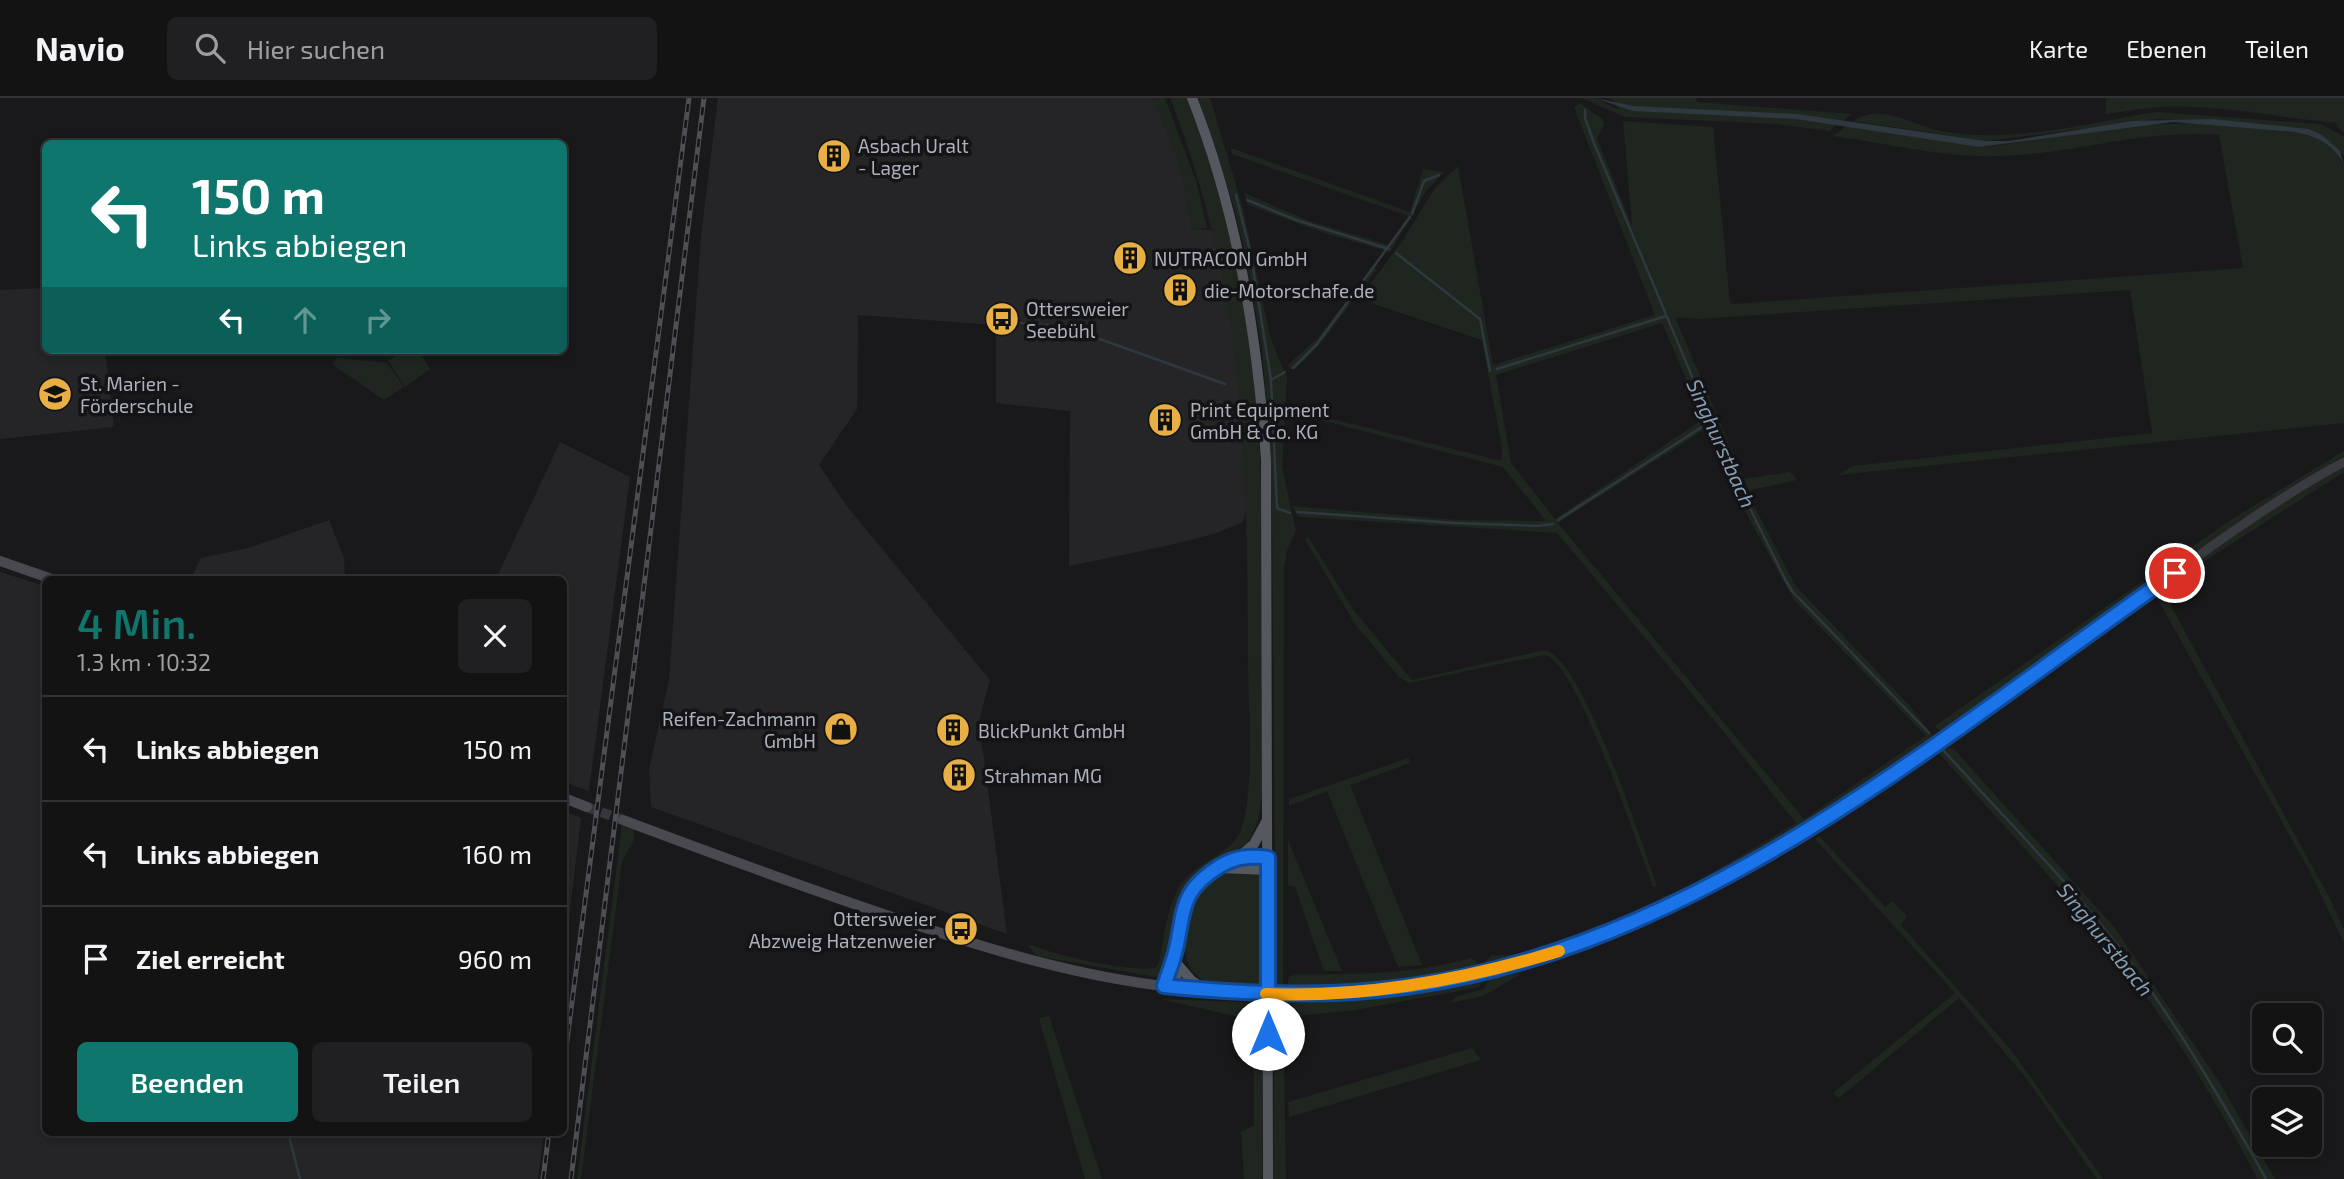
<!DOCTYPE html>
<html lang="de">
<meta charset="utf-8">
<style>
:root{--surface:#131314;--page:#202022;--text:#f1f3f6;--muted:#9d9ea0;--line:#323234;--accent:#0f766e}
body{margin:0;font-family:"Exo 2",sans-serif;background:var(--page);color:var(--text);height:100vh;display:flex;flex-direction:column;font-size:26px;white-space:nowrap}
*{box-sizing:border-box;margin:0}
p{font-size:23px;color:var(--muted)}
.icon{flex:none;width:38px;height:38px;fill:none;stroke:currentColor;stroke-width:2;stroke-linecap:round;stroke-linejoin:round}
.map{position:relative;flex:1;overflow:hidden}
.side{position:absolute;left:42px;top:478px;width:525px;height:560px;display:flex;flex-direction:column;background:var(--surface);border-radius:10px;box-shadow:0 4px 10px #0003,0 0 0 2px var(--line)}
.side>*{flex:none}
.guide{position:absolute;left:42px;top:42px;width:525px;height:214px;border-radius:10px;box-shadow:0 4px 10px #0003,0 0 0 2px var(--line);background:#0f766e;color:#fff;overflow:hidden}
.tools{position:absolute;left:2252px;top:905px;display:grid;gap:14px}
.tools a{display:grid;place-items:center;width:70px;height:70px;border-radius:10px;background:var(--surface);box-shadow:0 4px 10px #0003,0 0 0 2px var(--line);font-size:35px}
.pin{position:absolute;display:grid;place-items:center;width:60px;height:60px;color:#fff;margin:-30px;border:4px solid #fff;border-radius:50%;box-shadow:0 2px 7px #0007}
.me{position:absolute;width:77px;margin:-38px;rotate:0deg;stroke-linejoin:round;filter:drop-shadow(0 0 5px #0008)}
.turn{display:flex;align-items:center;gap:24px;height:147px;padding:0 35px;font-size:32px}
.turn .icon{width:91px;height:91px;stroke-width:2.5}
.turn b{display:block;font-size:49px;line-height:60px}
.lanes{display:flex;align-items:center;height:66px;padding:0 35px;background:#0003;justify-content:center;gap:35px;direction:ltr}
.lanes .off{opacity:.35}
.round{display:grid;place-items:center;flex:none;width:74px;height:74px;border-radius:10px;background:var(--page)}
.head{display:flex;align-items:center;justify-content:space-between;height:119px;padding:0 35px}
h1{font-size:42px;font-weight:600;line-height:52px;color:var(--accent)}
.primary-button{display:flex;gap:14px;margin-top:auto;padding:14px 35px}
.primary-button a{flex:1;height:80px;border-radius:10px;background:var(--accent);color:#fff;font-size:28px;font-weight:600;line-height:80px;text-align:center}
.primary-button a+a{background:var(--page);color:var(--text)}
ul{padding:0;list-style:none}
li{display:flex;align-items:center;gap:21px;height:105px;padding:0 35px;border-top:2px solid var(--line)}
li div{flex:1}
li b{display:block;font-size:26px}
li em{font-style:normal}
header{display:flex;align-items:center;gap:42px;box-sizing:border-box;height:98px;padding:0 35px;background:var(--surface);border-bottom:2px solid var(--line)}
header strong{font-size:33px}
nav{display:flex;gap:38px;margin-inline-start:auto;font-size:24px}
.search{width:490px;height:63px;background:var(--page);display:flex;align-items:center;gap:18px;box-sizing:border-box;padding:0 24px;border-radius:10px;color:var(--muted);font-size:26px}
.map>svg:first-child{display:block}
.built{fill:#252528}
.green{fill:#1f2620;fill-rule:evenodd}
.water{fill:#2f383f}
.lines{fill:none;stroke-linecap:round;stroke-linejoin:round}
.stream{stroke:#2f383f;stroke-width:2.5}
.secondary-tunnel{stroke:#36373b;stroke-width:10;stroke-dasharray:10 5;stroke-linecap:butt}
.tertiary{stroke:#3a3b40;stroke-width:9}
.secondary{stroke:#484a50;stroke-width:10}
.primary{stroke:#56585f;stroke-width:10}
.rail-casing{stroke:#4d4f55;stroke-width:5}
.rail{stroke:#141416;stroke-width:2.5;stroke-dasharray:8;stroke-linecap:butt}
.tertiary-bridge{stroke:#3a3b40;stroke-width:9}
.route-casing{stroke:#114b97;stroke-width:18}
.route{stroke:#1a73e8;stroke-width:12}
.slow{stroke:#f59e0b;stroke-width:12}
.labels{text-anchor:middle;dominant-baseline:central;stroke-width:7;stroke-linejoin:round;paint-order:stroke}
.poi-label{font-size:19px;fill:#acb1ba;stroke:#141416;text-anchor:start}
.water-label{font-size:21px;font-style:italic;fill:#869eb2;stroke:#141416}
</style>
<header>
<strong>Navio</strong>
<div class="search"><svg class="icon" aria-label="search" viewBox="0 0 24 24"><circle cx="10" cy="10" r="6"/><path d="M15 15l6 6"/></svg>Hier suchen</div>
<nav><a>Karte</a><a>Ebenen</a><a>Teilen</a></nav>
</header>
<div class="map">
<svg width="2344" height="1081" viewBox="0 0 2344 1081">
<rect width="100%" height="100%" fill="#19191b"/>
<g class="built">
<path d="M718 0H1153L1180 66 1192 131 1213 132 1233 231 1241 298 1247 408 1243 424 1214 436 1166 448 1069 468 1070 313 996 305V227L858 217 857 311 819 367 846 407 990 582 979 623 1007 836 651 709 649 671 669 582 701 138Z"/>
<path d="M45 190 46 252H105L114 329 0 341V192Z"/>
<path d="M560 344 630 379 589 693 564 684V481H496Z"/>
<path d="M329 422 344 460 345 481H191L201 460 248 450Z"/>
<path d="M0 474 45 488 46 1034H544L538 1081H0Z"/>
<path d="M564 713 581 720 564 866Z"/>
</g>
<g class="green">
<path d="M1153 0H1165L1197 86 1207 130 1192 132 1180 66Z"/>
<path d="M1170 0H1187C1211 64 1232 131 1243 198 1270 361 1262 526 1263 690L1258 723 1248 745 1204 772 1184 795 1165 876 1156 879 1037 858 1028 848 1032 847C1056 858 1129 874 1155 870L1158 867C1165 840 1166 809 1181 786 1197 763 1235 755 1242 730 1255 684 1248 610 1248 562 1247 360 1245 191 1170 0Z"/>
<path d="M1198 0H1210L1244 114 1270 239 1287 280 1282 368 1296 433 1287 452 1284 471 1283 890H1276L1272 413 1267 312 1262 250 1245 154 1234 109Z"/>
<path d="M1582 0H1595L1619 12 1613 2 1606 0H1696L1697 4 1852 16 1829 33 1777 26 1625 19Z"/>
<path d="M2106 0H2344V35L2336 27 2338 25C2279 20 2219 6 2159 9 2141 10 2123 14 2105 16Z"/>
<path d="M1580 5 1602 21 1604 27 1597 40 1632 128 1623 23 1713 29 1730 204 1733 206 2243 170 2219 37C2140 31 2073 57 1997 58 1943 60 1887 45 1833 38L1847 28 1986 49 2141 27 2201 25 2311 36 2334 52 2344 67V325L1838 377 1853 368 2152 335 2130 192 1697 221 1675 219 1744 381 1790 374 1797 382 1751 392 1749 398 1795 487 1907 605 1933 638 1783 740 1692 793 1664 804 1661 799 1678 795 1796 725 1718 627 1557 435 1299 419 1292 408 1458 422 1546 423 1503 369 1297 316 1292 311 1501 363 1502 350 1482 242 1359 201 1401 145 1435 90 1458 68 1493 267 1655 217 1574 9ZM1662 225 1701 315 1700 323 1555 421 1511 365 1496 277ZM1702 333 1707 334 1721 370 1794 502 1926 638 1804 721 1558 425Z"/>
<path d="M2156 14 2320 26 2344 38V58L2309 31 2159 21 1986 43 1854 23C1882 3 1916 30 1947 34 2016 45 2088 25 2156 14Z"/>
<path d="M1231 50 1410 114 1423 71 1444 74 1426 93 1390 154 1324 135 1248 107 1244 95 1309 123 1389 147 1408 118 1232 56Z"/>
<path d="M1372 169 1377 171 1316 251 1295 271H1290L1288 267 1318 240Z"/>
<path d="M404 252H418L430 271 405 289 388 263Z"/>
<path d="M337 260 387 265 404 289 384 302 332 266Z"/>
<path d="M2344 353V358L2237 425 1943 632 1937 631 1935 628 1942 623 2232 421Z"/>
<path d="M2344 366V374L2162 490V487L2243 430Z"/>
<path d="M1309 440 1354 513 1412 582 1545 552C1583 560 1642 747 1657 788L1653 789C1640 754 1576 560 1544 557L1409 585 1399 579 1355 526 1305 441Z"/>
<path d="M2155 493 2156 497 1947 642Z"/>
<path d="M2164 495 2331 803 2344 831V845L2309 772 2157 500Z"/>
<path d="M1943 646 1819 734 1814 732Z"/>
<path d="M1947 650H1953L2115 830 2220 985 2275 1081H2258C2222 1015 2183 947 2137 886 2077 805 2006 731 1939 655Z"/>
<path d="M1409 660 1410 665 1350 687 1422 867 1398 869 1327 693 1289 708V701Z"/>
<path d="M622 727 634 730 633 744 622 763 581 1081H577Z"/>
<path d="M1810 735 1812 738 1672 815 1669 814Z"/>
<path d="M1819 738 1885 809 1892 803 1907 818 1901 827 2012 953 2103 1081H2097L2026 980 1959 900 1839 1000 1833 995 1955 895 1815 741Z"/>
<path d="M1288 742 1342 873H1324L1295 789 1288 788Z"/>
<path d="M1225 773 1257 775 1261 780 1264 890C1241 889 1218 895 1198 879 1178 864 1183 821 1192 801 1199 787 1212 780 1225 773Z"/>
<path d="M1654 808 1656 810 1567 845 1490 867 1485 864 1492 857C1543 861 1606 826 1654 808Z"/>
<path d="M1659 816 1663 820C1608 846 1549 867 1489 877Z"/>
<path d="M1471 860 1477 864 1475 871C1413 884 1347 890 1287 890L1289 879 1298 876C1356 877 1415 876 1471 860Z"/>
<path d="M1522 875 1483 898 1450 905 1457 898 1484 891 1489 881Z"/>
<path d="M1482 882 1480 888 1475 890 1355 912 1296 918 1288 914 1287 906 1406 896Z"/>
<path d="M1161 901 1262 905V1081H1244L1241 1034 1254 1027V975L1238 919Z"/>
<path d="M1275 905H1283L1286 1081H1273Z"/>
<path d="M1049 918 1102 1081H1085L1039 920Z"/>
<path d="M1472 950 1481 962 1289 1019 1288 1004Z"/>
</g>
<path class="water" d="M1595 0 1633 8 1797 16 1986 43H2009L2132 23 2212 21 2309 31 2322 37 2340 53 2344 67C2334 47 2316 37 2294 34L2173 24 1979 49 1796 21 1633 13Z"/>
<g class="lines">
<g class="stream">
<path d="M1585 12V20L1594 45 1733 376 1785 481 1792 493 1929 635"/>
<path d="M1236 97 1251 157 1271 282 1277 410 1290 415"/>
<path d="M1247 102 1296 122 1389 151"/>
<path d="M1412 116 1424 83 1439 77"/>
<path d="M1396 155 1480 221 1490 273"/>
<path d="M1021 225 1053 228 1090 238"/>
<path d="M1097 240 1225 286"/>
<path d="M1293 270 1317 246 1410 119"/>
<path d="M1497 271 1666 218"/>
<path d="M1271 282 1285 274"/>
<path d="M1297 414 1455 425 1537 428 1553 426"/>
<path d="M1558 422 1711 323"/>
<path d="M1944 653C2008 724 2077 792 2134 869 2183 936 2225 1008 2266 1081"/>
<path d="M288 1034 300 1081"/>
</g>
<path class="secondary-tunnel" d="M587 709 623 722"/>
<g class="tertiary">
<path d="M1172 889 1239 896"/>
<path d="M1297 897C1388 893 1476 881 1562 852 1768 784 1959 628 2134 504 2202 455 2270 404 2344 364"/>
</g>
<g class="secondary">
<path d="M0 463 52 481"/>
<path d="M564 700 587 709"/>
<path d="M623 722C716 757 809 791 904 823 991 852 1080 879 1172 889"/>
</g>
<g class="primary">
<path d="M1192 0C1238 117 1257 237 1266 362L1268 1081"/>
<path d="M1240 758 1254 746 1266 724"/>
<path d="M1221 770 1268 772"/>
<path d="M1178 867 1192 883 1208 893"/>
<path d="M1164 888C1168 876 1173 864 1176 851 1184 814 1179 795 1215 771 1232 760 1247 756 1268 760"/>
<path d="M1172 889 1176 881 1177 857"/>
</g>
<g class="rail-casing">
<g id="rail">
<path d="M564 966 689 0"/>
<path d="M543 1081 549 1034"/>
<path d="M571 1081 704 0"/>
</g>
</g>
<use href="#rail" class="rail"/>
<path class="tertiary-bridge" d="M1239 896 1297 897"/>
</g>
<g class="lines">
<g class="route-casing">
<path id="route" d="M1268 936C1268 877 1268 818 1268 760 1250 757 1236 759 1220 768 1180 793 1185 810 1176 851 1173 864 1168 876 1164 888 1248 896 1329 900 1412 888 1704 846 1941 638 2175 475"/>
</g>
<use href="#route" class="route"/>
<path class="slow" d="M1266 896C1366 900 1464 882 1559 853"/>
</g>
<defs>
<g id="building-disc" transform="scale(1.75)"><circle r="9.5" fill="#e8af44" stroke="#141416"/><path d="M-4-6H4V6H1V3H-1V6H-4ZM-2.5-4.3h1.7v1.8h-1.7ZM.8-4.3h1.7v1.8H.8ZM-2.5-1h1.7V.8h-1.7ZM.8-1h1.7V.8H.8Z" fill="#111"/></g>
<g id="bus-disc" transform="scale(1.75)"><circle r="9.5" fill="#e8af44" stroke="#141416"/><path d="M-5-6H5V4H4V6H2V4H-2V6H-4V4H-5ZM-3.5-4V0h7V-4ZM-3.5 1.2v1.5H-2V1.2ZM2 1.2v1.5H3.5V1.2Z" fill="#111"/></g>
<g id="school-disc" transform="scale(1.75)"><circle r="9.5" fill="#e8af44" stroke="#141416"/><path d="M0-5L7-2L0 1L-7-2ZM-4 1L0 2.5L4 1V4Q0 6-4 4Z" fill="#111"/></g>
<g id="shop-disc" transform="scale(1.75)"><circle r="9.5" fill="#e8af44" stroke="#141416"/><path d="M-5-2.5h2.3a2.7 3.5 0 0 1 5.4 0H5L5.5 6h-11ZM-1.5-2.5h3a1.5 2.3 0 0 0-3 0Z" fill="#111"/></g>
</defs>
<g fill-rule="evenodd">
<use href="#building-disc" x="834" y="58"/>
<use href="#building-disc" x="1130" y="160"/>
<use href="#building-disc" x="1180" y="192"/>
<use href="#bus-disc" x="1002" y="221"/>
<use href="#school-disc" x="55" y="296"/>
<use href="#building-disc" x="1165" y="322"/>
<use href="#shop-disc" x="841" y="631"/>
<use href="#building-disc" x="953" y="632"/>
<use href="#building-disc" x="959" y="677"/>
<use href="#bus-disc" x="961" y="831"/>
</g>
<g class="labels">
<g class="poi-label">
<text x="858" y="47">Asbach Uralt<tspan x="858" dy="22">- Lager</tspan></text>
<text x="1154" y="160">NUTRACON GmbH</text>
<text x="1204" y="192">die-Motorschafe.de</text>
<text x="1026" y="210">Ottersweier<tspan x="1026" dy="22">Seebühl</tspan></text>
<text x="80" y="285">St. Marien -<tspan x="80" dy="22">Förderschule</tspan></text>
<text x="1190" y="311">Print Equipment<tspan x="1190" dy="22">GmbH &amp; Co. KG</tspan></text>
<text x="816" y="620" text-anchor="end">Reifen-Zachmann<tspan x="816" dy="22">GmbH</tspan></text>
<text x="978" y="632">BlickPunkt GmbH</text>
<text x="984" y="677">Strahman MG</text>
<text x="936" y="820" text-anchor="end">Ottersweier<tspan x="936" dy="22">Abzweig Hatzenweier</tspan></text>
</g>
<g class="water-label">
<text transform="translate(1722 345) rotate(66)">Singhurstbach</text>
<text transform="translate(2106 841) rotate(51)">Singhurstbach</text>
</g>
</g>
</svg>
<div class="tools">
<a><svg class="icon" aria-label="search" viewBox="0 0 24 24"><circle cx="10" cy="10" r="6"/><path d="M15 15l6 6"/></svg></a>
<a><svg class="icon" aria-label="layers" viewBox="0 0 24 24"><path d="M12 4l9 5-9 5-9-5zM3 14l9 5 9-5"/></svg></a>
</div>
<div class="pin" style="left:2175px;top:475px;background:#d93025"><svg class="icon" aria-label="arrive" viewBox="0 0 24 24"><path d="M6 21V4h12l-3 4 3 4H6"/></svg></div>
<svg class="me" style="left:1268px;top:936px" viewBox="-20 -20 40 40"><circle r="19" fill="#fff"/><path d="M0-13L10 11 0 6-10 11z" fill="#1a73e8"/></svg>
<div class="guide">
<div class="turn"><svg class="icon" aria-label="left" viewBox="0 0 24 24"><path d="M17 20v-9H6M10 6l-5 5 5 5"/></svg><div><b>150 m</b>Links abbiegen</div></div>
<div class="lanes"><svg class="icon" aria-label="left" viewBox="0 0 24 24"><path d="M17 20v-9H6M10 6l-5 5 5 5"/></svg><svg class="icon off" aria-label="ahead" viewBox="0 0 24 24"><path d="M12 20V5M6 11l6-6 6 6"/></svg><svg class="icon off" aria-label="right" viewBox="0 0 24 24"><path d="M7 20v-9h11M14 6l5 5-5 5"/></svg></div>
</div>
<section class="side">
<div class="head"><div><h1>4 Min.</h1><p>1.3 km · 10:32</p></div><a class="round"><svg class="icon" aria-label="close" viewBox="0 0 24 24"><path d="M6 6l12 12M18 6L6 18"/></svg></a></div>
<ul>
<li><svg class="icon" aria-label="left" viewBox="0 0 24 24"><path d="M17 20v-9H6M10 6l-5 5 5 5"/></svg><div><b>Links abbiegen</b></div><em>150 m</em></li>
<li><svg class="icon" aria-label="left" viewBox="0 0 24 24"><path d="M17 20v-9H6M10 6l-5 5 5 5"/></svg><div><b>Links abbiegen</b></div><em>160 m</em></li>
<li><svg class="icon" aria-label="arrive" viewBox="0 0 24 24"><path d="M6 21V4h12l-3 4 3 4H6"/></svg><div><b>Ziel erreicht</b></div><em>960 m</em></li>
</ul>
<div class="primary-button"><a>Beenden</a><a>Teilen</a></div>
</section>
</div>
